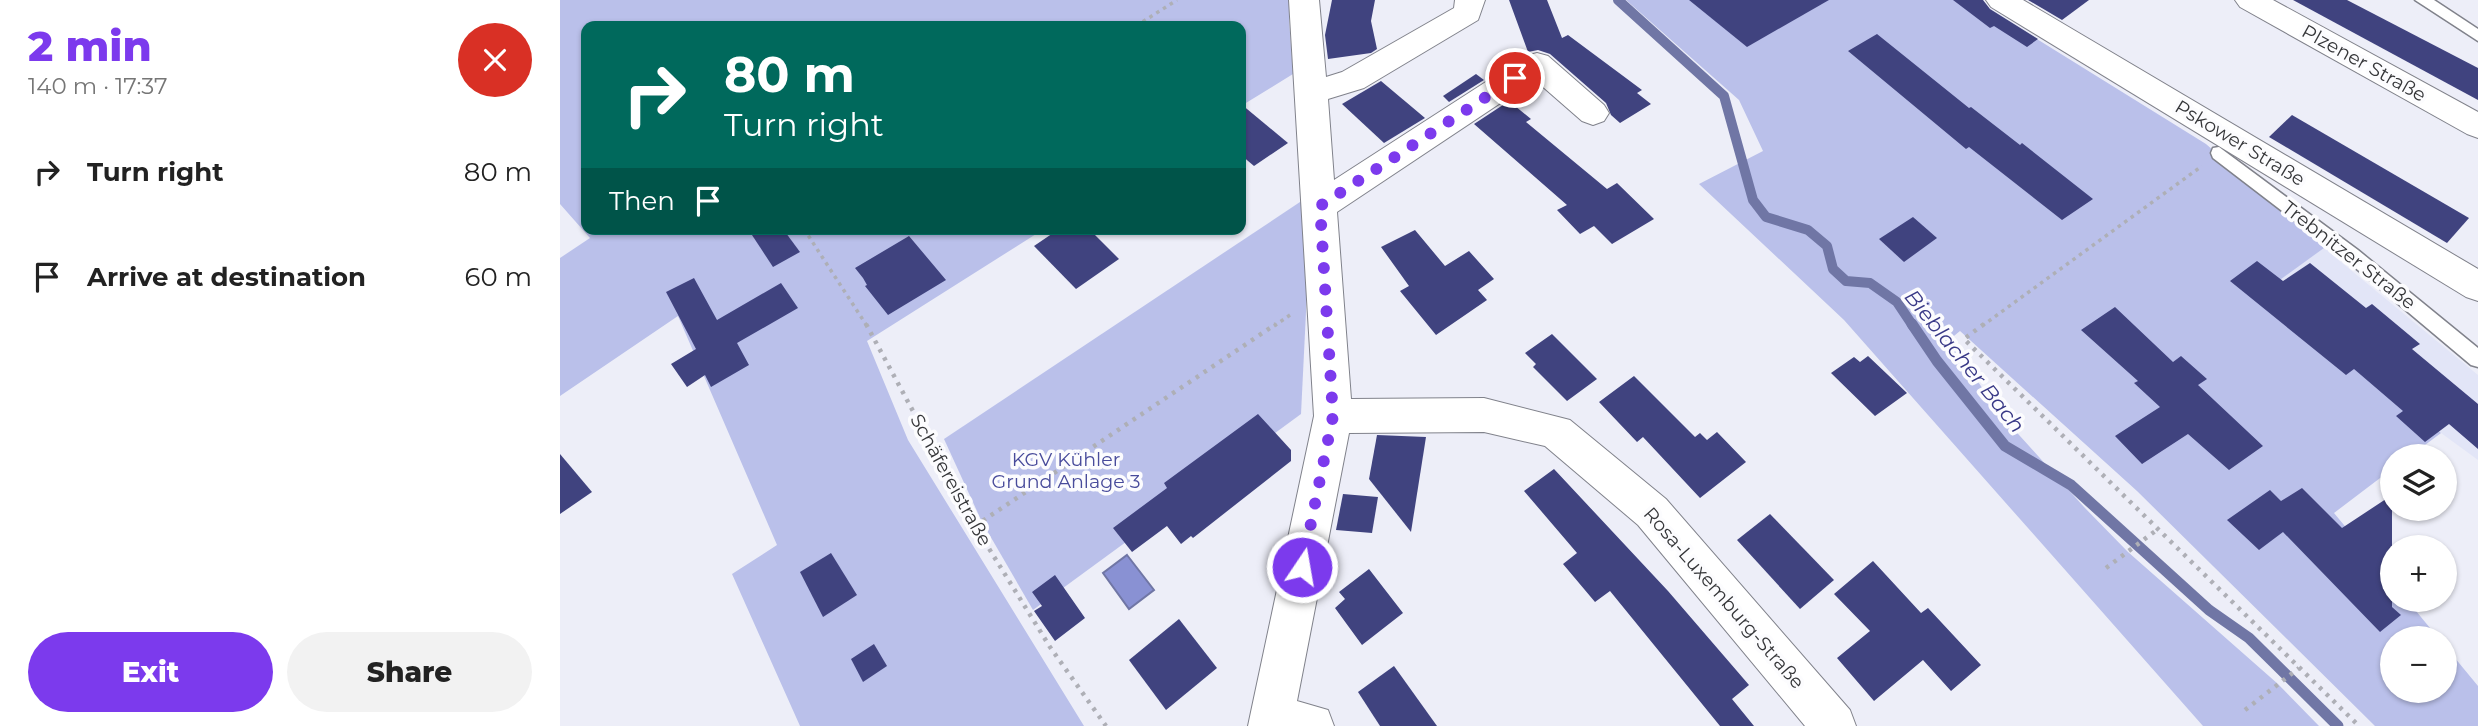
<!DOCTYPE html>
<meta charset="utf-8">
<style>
:root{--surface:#fff;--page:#f2f2f2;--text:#222;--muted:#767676;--accent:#7c3aed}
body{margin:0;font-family:Montserrat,sans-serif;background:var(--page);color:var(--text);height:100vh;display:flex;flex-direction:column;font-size:26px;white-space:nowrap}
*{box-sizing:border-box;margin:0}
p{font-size:23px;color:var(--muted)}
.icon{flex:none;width:38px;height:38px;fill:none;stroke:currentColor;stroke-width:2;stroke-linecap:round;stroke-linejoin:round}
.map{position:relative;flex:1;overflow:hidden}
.sheet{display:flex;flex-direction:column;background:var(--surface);width:560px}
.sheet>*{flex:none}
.guide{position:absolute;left:21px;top:21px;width:665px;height:214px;border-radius:14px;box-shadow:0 2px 5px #0004;background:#00695c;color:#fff;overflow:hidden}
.fabs{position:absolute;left:1820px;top:444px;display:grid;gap:14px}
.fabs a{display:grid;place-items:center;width:77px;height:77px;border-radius:50%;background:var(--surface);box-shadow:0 2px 5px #0004;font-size:35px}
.pin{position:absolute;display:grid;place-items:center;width:60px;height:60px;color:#fff;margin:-30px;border:4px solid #fff;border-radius:50%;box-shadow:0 2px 7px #0007}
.me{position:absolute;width:77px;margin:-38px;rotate:12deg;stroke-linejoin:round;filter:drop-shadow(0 0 5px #0008)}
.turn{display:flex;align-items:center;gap:24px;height:147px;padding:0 28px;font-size:32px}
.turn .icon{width:91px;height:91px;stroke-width:2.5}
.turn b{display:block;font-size:49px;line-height:60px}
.then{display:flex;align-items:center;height:66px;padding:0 28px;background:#0003;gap:14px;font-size:26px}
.round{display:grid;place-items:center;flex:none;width:74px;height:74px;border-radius:37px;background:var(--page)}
.summary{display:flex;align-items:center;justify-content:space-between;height:119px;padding:0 28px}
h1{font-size:42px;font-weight:800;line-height:52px;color:var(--accent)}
.cta{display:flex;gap:14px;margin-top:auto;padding:14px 28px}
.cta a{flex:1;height:80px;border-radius:42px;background:var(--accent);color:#fff;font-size:28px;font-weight:800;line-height:80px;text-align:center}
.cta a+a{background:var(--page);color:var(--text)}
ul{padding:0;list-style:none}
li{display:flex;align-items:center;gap:21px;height:105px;padding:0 28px}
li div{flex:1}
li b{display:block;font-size:26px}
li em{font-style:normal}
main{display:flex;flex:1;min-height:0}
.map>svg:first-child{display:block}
.built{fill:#e2e5f7}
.green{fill:#bac0ea}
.water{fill:#8991d3;stroke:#7076a5;stroke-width:2}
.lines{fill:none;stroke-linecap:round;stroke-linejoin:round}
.stream-far1{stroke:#7076a5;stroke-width:10}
.stream{stroke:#7076a5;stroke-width:11}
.building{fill:#40437f}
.service-casing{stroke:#80828b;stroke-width:3}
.minor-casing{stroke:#80828b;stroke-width:2}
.path-far1{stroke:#aeafb6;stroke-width:3.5;stroke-dasharray:3.5 4.5;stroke-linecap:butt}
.path{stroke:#aeafb6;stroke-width:4.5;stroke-dasharray:3.5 6;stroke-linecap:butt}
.service{fill:#fff;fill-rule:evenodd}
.minor{fill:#fff;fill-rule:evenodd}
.route{stroke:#7c3aed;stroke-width:12;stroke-dasharray:0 21.6}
.labels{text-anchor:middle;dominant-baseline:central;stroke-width:7;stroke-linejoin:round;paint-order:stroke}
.street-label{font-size:19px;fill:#353639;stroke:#fcfcfe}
.park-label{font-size:19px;fill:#484b9b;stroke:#fcfcfe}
.water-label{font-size:21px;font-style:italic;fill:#393987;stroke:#fcfcfe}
</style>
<main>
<section class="sheet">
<div class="summary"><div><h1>2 min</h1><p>140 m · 17:37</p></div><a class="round" style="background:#d93025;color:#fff"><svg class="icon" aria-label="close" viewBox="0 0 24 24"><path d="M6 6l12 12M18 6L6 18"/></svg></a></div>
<ul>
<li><svg class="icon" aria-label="right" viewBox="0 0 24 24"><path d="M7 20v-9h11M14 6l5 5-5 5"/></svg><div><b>Turn right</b></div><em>80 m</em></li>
<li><svg class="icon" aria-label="arrive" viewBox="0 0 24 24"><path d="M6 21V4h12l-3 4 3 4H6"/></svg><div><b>Arrive at destination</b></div><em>60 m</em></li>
</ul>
<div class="cta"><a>Exit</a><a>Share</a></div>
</section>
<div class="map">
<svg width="1918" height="726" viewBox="0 0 1918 726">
<rect width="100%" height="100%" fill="#edeef8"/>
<path class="built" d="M1764 248 1918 375V460L1881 433 1710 286Z"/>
<g class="green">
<path d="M0 0H736L729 19 733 74 681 106V26H26V229H484L307 341 348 440 524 726H240L172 574 217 545 118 316 0 396V258L30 238 0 204Z"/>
<path d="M1066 0H1414L1646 144 1764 248 1710 287 1881 433 1849 457H1832V469L1774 513 1832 583V600H1847L1879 639H1832V691H1885V646L1918 686V726H1815L1577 491 1400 331 1389 340 1441 415 1524 507 1568 552 1718 684 1759 726H1643L1284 320 1139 184 1203 151 1179 100Z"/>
<path d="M746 198V312L741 414 473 610 422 522 384 439Z"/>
</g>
<path class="water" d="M567 555 594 590 569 609 543 573Z"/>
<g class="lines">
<path class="stream-far1" d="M1058 0 1164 96 1193 200 1206 217 1248 230 1267 246 1273 269 1286 281 1310 283 1337 302 1353 326"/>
<path class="stream" d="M1352 324 1377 361 1445 446 1511 485 1649 610 1689 638 1778 726"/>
</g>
<g class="building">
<path d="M772 0H815L811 21 817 49 811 53 768 59 765 35Z"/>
<path d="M949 0H987L1002 38 1008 35 1082 90 1077 93 1091 104 1060 123 1051 115 1046 103 990 54 978 50 968 52Z"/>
<path d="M1129 0H1269L1187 47Z"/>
<path d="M1393 0H1423L1430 9 1478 39 1467 47 1434 26 1430 28Z"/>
<path d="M1468 0H1529L1502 20Z"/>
<path d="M1733 0H1787L1918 68V100Z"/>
<path d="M1317 34 1409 108 1411 107 1460 145 1462 143 1533 199 1502 220 1409 147 1406 149 1288 51Z"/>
<path d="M916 74 924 80 889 102 883 96Z"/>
<path d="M821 81 865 118 824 143 782 104Z"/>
<path d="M949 101 971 119 966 122 1047 189 1057 183 1094 219 1052 244 1034 226 1020 234 997 210 1007 205 914 124Z"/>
<path d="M681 104 728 143 694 166 681 155Z"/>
<path d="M1732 115 1909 218 1887 243 1709 137Z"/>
<path d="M1353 217 1377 238 1344 262 1319 239Z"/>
<path d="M188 229H223L240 252 213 267Z"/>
<path d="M499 229H529L559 259 516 289 474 246Z"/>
<path d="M855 230 885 266 909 251 934 279 918 290 927 300 876 335 840 291 849 286 821 247Z"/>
<path d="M349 236 386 280 328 315 305 286 307 285 303 278 295 268Z"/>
<path d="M1697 261 1723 281 1750 263 1806 308 1812 304 1860 344 1852 349 1918 404V449L1889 424 1865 442 1836 416 1843 411 1794 369 1786 375 1670 281Z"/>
<path d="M134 278 157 320 221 283 238 308 177 343 189 365 151 387 145 375 127 387 111 364 136 349 106 292Z"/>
<path d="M1555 307 1613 362 1621 356 1647 379 1638 385 1703 446 1669 470 1628 434 1582 464 1555 436 1600 407 1574 383 1578 381 1521 330Z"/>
<path d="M992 334 1037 379 1007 401 973 367 976 364 965 353Z"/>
<path d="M1308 356 1347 393 1315 416 1271 373 1294 357 1300 362Z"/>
<path d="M1074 376 1135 437 1140 433 1147 440 1157 432 1186 462 1140 498 1083 437 1077 442 1039 402Z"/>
<path d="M698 414 731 450V461L633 538 631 536 621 544 607 526 572 552 553 528 607 488 604 483Z"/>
<path d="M817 435 866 437 851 532 809 479Z"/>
<path d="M0 454 32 492 0 514Z"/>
<path d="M994 469 1108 591 1189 685 1172 699 1194 726H1160L1050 591 1035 602 1003 564 1017 553 964 491Z"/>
<path d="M1742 488 1782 528 1832 495V607L1841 615 1820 632 1723 532 1699 550 1667 520 1710 490 1721 501Z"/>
<path d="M783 494 818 497 812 533 776 530Z"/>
<path d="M1210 514 1274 580 1240 609 1177 540Z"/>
<path d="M271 553 297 595 263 617 240 572Z"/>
<path d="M1313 561 1361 613 1368 608 1421 665 1391 691 1363 660 1314 701 1277 658 1310 631 1274 594Z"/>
<path d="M809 569 843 613 802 645 775 608 785 599 779 592Z"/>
<path d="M495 575 525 618 495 641 474 611 482 606 472 592Z"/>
<path d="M619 619 657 668 606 710 569 660Z"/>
<path d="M314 644 327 666 303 682 291 659Z"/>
<path d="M834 666 877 726H820L798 692Z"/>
</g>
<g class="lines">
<g class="service-casing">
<g id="service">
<path d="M1855 0H1874L1918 29V41Z"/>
<path d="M1659 147 1798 250 1918 348V367L1911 365 1786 260 1653 158 1651 153 1653 148Z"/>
</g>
</g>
<g class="minor-casing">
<g id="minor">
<path d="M729 0H759L766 77 782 72 894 8 895 0H925L918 20 804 88 768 99 774 180 966 56 977 53 988 56 1044 105 1049 113 1044 121 1033 125 1022 121 975 80 777 212 791 399 924 398 1010 420 1106 499 1290 710 1296 726H1245L1078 525 985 446 924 432 789 433 737 701 768 710 774 726H688L754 416Z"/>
<path d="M1426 0H1463L1918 269V301L1906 297 1431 7Z"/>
<path d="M1675 0H1713L1918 112V138L1907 134 1680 7Z"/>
</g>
</g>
<g class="path-far1">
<path d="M576 26 617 0"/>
<path d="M244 229 307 326"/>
<path d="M714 326 730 315"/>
<path d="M1422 326 1642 166"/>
</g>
<g class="path">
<path d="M306 324 415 526 490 647 546 726"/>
<path d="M1424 324 1404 339 1799 726"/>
<path d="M415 526 716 324"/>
<path d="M1546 568 1598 529"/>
<path d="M1685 710 1739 668"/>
</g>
<use href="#service" class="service"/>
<use href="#minor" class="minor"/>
</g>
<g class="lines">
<path class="route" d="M742 567 773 416 760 206 955 78"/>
</g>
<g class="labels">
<g class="street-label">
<text transform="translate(1804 63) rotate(29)">Plzener Straße</text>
<text transform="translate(1680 143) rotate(31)">Pskower Straße</text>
<text transform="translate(1789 255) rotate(38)">Trebnitzer Straße</text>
<text transform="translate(391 480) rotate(61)">Schäfereistraße</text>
<text transform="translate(1164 598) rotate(49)">Rosa-Luxemburg-Straße</text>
</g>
<g class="park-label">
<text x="506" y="459">KGV Kühler<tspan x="506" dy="22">Grund Anlage 3</tspan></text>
</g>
<g class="water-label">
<text transform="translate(1405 361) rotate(51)">Bieblacher Bach</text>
</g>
</g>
</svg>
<div class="fabs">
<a><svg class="icon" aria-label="layers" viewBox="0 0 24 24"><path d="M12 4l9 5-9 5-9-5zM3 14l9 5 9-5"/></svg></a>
<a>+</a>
<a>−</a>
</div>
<div class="pin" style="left:955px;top:78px;background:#d93025"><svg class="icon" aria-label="arrive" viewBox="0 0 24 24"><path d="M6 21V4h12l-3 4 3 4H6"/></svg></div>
<svg class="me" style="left:742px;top:567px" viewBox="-20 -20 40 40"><circle r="17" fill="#7c3aed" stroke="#fff" stroke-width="3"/><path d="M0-11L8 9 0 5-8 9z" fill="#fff"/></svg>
<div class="guide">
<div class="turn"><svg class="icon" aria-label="right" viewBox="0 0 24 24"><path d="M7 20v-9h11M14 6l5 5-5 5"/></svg><div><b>80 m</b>Turn right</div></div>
<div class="then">Then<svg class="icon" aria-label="arrive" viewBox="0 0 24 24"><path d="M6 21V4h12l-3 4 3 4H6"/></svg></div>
</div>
</div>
</main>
